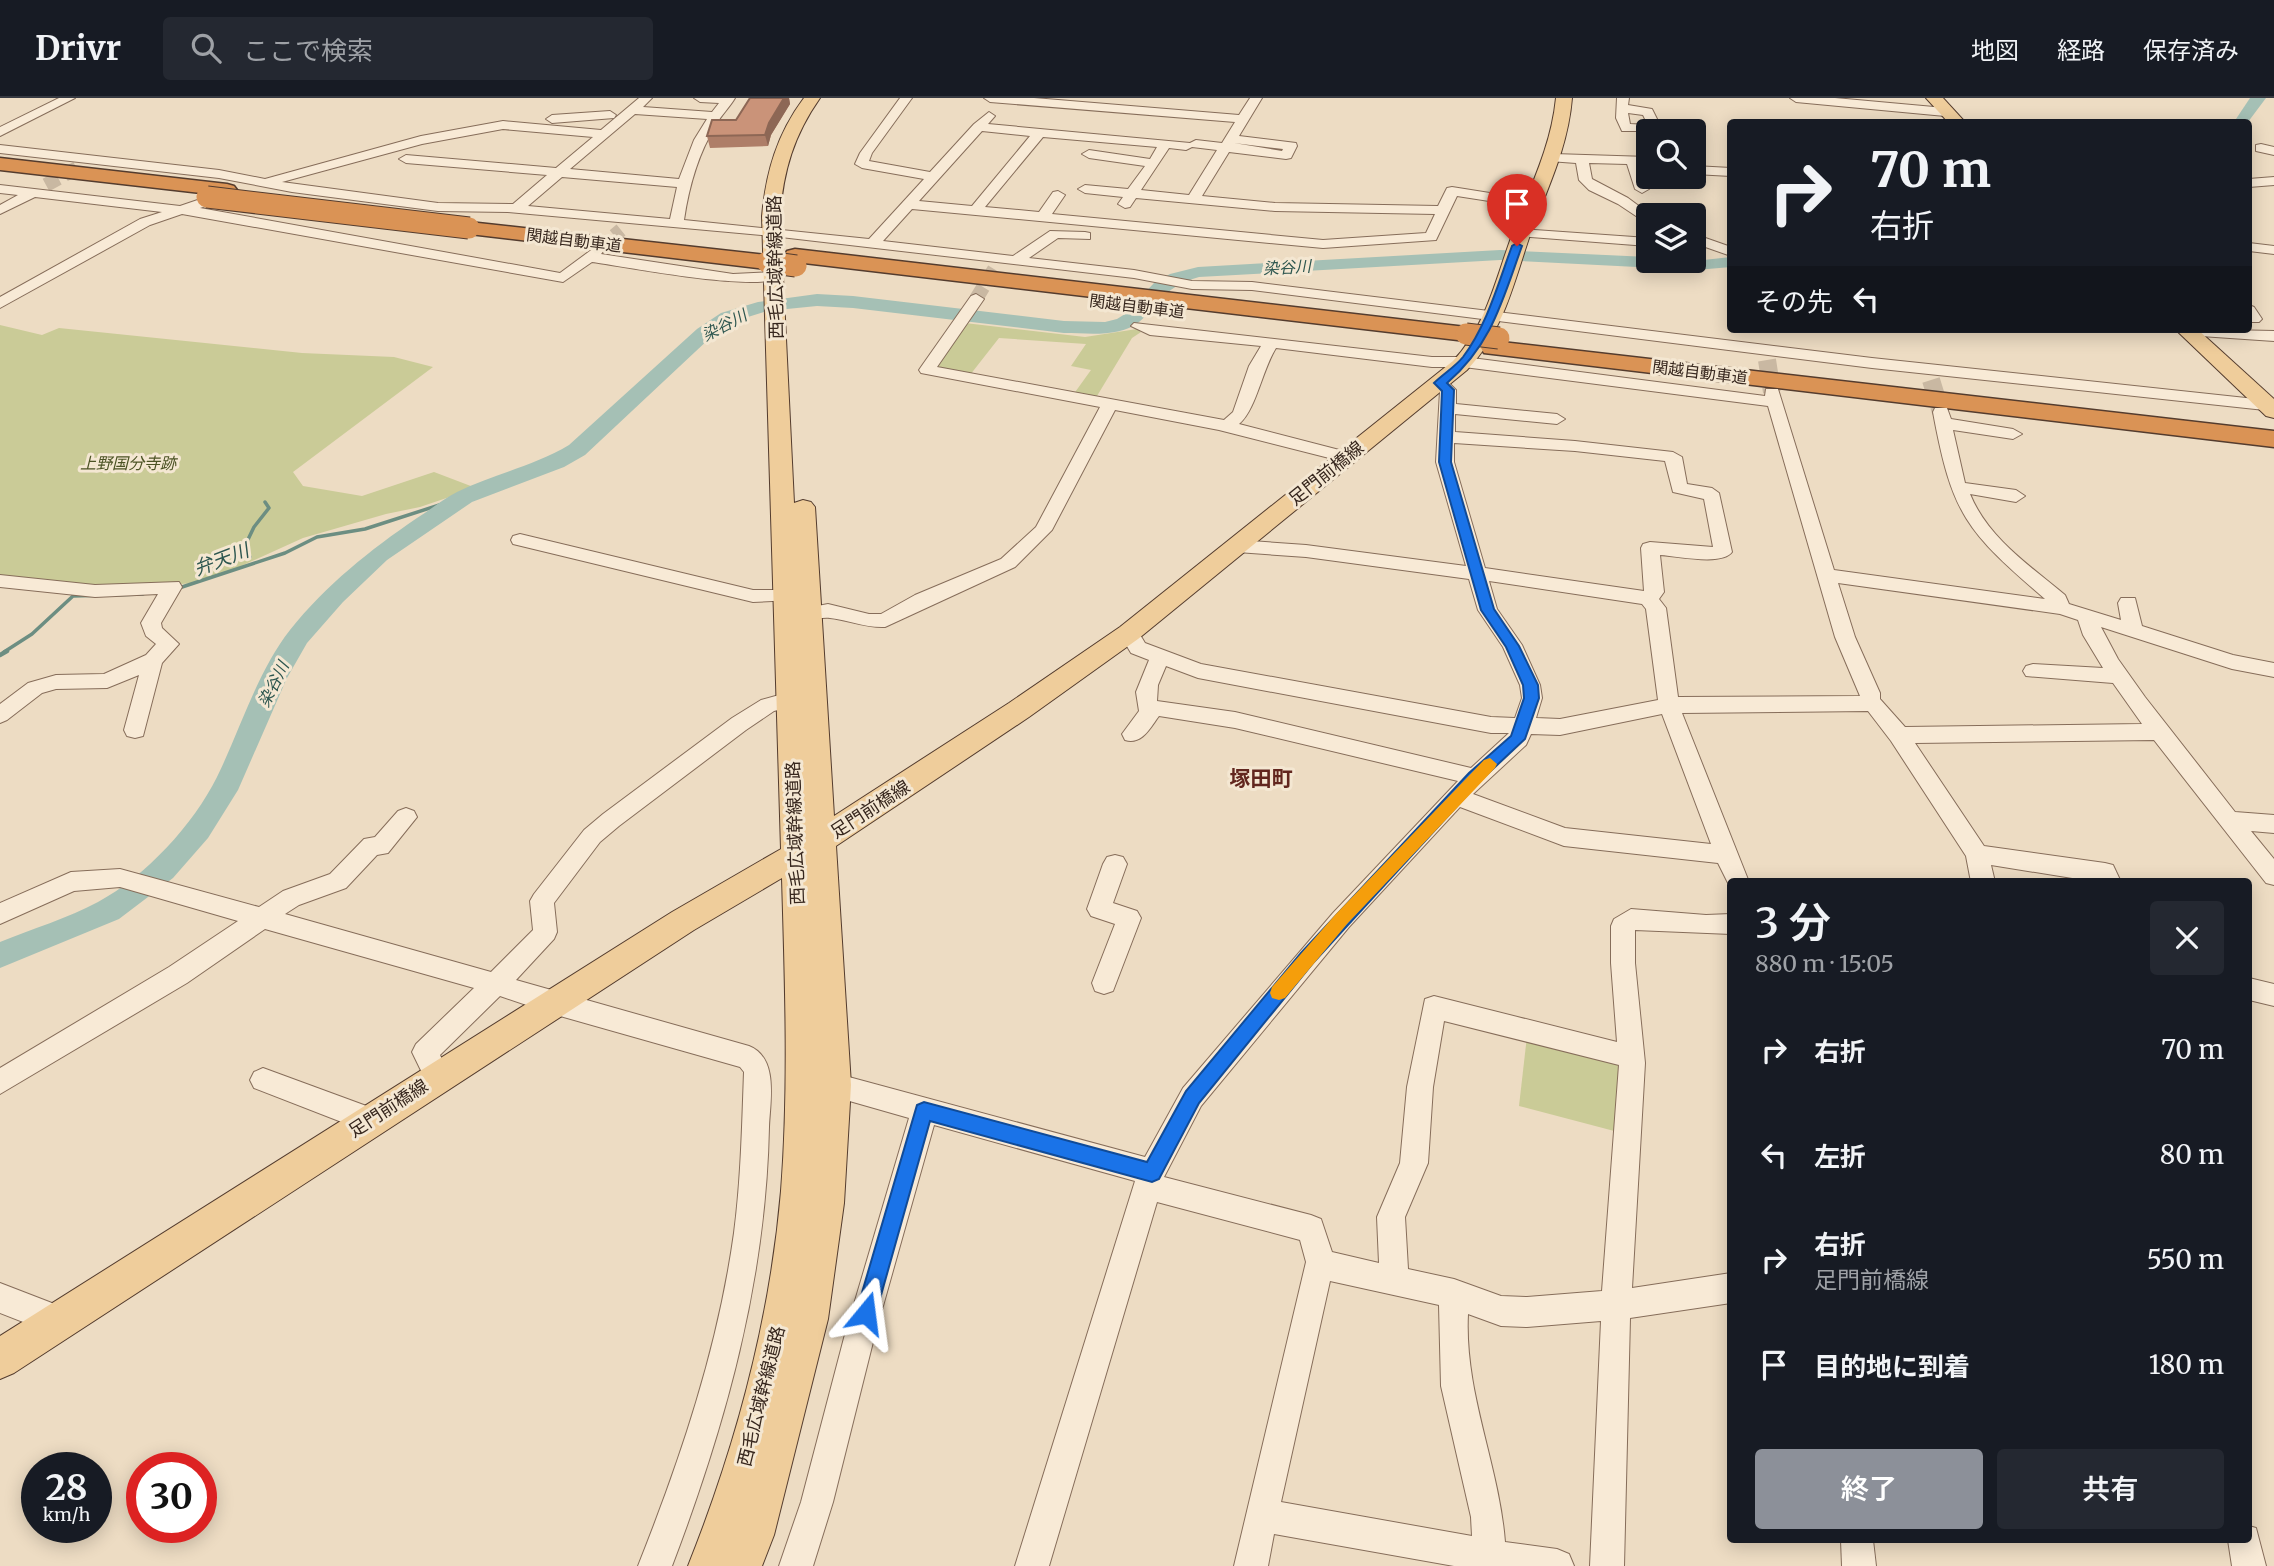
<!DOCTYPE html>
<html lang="ja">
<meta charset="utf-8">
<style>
:root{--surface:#171b24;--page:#242831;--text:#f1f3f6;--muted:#9ea1a6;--line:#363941;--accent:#8c9099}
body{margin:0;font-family:Merriweather,"Noto Sans JP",serif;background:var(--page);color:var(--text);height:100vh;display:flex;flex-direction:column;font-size:26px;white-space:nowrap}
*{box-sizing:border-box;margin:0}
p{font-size:23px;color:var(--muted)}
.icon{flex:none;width:38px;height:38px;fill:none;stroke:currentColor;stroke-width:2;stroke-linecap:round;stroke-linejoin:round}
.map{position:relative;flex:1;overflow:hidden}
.side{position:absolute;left:1727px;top:780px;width:525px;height:665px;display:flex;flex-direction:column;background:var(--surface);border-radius:7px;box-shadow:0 4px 18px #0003}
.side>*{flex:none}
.guide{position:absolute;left:1727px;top:21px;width:525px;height:214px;border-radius:7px;box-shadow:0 4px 18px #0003;background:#171b24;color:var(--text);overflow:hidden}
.buttons{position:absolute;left:1636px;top:21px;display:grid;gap:14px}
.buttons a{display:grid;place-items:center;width:70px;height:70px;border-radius:7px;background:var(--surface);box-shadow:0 4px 18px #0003;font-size:35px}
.speed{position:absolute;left:21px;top:1354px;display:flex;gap:14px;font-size:35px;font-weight:700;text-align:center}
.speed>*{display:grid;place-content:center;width:91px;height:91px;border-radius:50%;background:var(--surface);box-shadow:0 4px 18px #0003;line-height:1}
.speed small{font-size:18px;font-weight:400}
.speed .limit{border:10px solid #d22;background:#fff;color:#111}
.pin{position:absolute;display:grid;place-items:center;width:60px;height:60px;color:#fff;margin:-72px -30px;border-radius:50% 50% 50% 0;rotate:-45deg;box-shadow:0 0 7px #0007}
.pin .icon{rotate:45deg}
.me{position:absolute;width:77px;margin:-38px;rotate:16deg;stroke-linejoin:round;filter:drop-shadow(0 0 5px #0008)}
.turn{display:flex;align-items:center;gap:24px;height:147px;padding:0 28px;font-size:32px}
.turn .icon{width:91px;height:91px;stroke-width:2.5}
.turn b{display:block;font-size:49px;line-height:60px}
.then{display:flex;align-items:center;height:66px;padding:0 28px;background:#0003;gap:14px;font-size:26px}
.round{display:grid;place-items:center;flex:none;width:74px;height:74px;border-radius:7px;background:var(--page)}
.head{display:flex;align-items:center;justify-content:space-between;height:119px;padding:0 28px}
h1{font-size:42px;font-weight:600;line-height:52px}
.button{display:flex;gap:14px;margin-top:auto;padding:14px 28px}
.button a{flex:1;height:80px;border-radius:7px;background:var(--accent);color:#fff;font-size:28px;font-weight:600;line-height:80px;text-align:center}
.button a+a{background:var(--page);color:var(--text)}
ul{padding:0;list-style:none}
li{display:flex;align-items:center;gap:21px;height:105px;padding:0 28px}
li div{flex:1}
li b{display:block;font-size:26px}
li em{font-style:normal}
header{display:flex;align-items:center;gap:42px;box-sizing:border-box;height:98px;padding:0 35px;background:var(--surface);border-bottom:2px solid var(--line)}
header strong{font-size:33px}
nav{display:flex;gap:38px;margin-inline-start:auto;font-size:24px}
.search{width:490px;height:63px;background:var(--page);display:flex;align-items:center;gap:18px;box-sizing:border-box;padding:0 24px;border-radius:7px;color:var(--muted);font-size:26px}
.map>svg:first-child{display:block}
.green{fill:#cacb97}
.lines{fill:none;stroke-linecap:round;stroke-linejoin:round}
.stream-far1{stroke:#6c8e82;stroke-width:3.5}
.stream{stroke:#6c8e82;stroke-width:4.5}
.river{fill:#a5c0b5;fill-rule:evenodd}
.minor-tunnel-far1{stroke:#c9b8a2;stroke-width:14;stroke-dasharray:14 7;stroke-linecap:butt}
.minor-tunnel{stroke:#c9b8a2;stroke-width:18;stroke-dasharray:18 9;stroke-linecap:butt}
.minor-casing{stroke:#866d5a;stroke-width:2}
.major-casing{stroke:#543c2e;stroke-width:2}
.highway-casing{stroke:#543c2e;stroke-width:3}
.minor{fill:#f8ead6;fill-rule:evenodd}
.major{fill:#efcd9b;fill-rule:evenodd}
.highway{fill:#da9355;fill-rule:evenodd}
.highway-bridge-casing{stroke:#543c2e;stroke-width:23;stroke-linecap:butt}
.highway-bridge{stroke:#da9355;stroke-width:21}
.wall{fill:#ae7e68}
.shaded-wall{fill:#8d6755}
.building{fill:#ca9379;stroke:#8d6755;stroke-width:2}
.route{fill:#1a73e8;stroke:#114b97;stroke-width:2}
.slow{fill:#f59e0b}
.labels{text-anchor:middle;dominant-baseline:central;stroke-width:6;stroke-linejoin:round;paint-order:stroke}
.far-street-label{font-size:16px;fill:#37271e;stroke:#f4e7d2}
.far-water-label{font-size:16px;font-style:italic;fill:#2d564f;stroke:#f4e7d2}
.far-park-label{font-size:16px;font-style:italic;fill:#4c5325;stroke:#f4e7d2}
.street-label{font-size:18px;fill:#37271e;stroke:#f4e7d2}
.water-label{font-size:19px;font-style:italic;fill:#2d564f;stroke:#f4e7d2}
.quarter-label{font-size:21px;font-weight:bold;fill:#62261e;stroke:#f4e7d2}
</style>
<header>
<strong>Drivr</strong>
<div class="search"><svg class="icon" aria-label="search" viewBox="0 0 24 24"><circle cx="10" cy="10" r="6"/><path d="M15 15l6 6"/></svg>ここで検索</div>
<nav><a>地図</a><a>経路</a><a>保存済み</a></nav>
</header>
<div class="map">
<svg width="2274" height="1468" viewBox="0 0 2274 1468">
<rect width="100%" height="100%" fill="#eddcc3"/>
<g class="green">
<path d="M965 225 1085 239 1137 231 1141 234 1132 240 1097 298 1091 300 1073 297 1091 272 1071 268 1086 246 999 240 970 277 937 271 934 267Z"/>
<path d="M0 227 42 237 59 230 302 255 394 259 433 269 293 374 303 388 362 398 434 374 476 390 420 409 386 416 303 440 230 473 194 485 116 491 0 481Z"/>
<path d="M1527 938 1624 966 1618 1034 1519 1008Z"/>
</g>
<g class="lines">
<g class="stream-far1">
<path d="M250 459 241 456 254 429 269 410 265 404"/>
<path d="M176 491 285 455 317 439 365 431 464 399"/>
<path d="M4 554 32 536 73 498 143 496"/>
</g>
<path class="stream" d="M0 557 7 553"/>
<g class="river">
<path d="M2250 0H2266L2248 24H2234Z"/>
<path d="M1500 152 1648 159V163H1694L1731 159V169L1696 172 1500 162 1199 179C1163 189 1164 203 1139 224 1119 240 1087 235 1064 235L853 210 817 208 767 213 735 223 711 239 585 357 564 369 472 404 387 462 343 504 307 545 287 580 238 692 208 740 173 780 119 821 0 870V844C32 831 68 820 98 804 146 778 193 727 217 679 241 630 257 574 290 532 326 487 370 452 417 420 430 412 443 401 457 394 494 376 534 368 569 347L697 231 721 215 758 204 817 196 853 198 1064 223 1105 224 1117 221 1125 216 1154 185 1170 176 1198 169Z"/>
</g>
<g class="minor-tunnel-far1">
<path d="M46 87 79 69"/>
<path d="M598 151 621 132"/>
<path d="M976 201 996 168"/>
</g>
<g class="minor-tunnel">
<path d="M1767 262 1772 294"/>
<path d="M1931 282 1941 314"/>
</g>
<g class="minor-casing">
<g id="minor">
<path d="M59 0H75L0 38V29Z"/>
<path d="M639 0H652L643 9 712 14 719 5 700 4 694 0H735C730 9 721 17 716 27 698 56 689 88 684 122L869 141 924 81 862 70 855 66 860 55 900 0H912L872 55 869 63 930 74 974 26 989 14 995 18 988 26 1190 45 1196 42 1222 45 1235 24 990 4 984 0H1034L1239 17 1250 0H1262L1239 38 1296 45 1297 48 1291 60 1286 61 1229 54 1202 98 1275 105 1438 108 1447 90 1452 89 1534 102 1541 106 1534 110 1457 98 1436 142 1323 150 912 111 883 143 1013 158 1050 133 1085 134 1090 135V141L1058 140 1029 160 1134 172 1192 183 1252 184 1872 260 2274 303V313L1872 270 1252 192 1192 191 1134 180 772 138 508 114 438 113 292 94 219 80 0 55V47L219 72 265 81 421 38 503 23 601 32ZM635 16 707 21 694 42 679 81 570 71ZM503 31 593 39 556 70 406 57 399 61 406 65 547 77 513 106 438 105 282 84 422 46ZM982 33 1030 38 972 108 919 103ZM1043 39 1157 49 1150 61 1089 52 1082 56 1089 60 1145 68 1128 91 1085 87 1078 91 1085 95 1123 99 1118 106 1125 110 1130 109 1136 100 1275 113 1435 116 1426 135 1323 142 1052 116 1065 97 1058 93 1053 94 1039 114 985 109ZM1234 45 1283 51 1282 53ZM1192 49 1217 52 1189 97 1141 92 1169 50 1186 52ZM562 79 677 89 670 121 528 108Z"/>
<path d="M1617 0H1629L1628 7 1652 11 1662 31 1661 33H1622L1616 20ZM1628 15 1643 17 1648 27 1630 26Z"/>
<path d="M1790 0H1835L1945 10 1951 14 1945 18 1796 4Z"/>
<path d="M610 13 616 17 614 20 552 25 546 21 552 17Z"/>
<path d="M2261 46 2274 49V57L2256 53V47Z"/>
<path d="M1554 56 1648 59V67H1640L1649 91 1642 95 1635 91 1627 66 1589 65 1592 81 1628 100 1651 117 1648 126 1618 106 1589 92 1579 82 1576 65 1549 63V57Z"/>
<path d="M1694 68 1731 70V78L1694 76Z"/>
<path d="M2274 79V87L2249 89V81Z"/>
<path d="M0 87 180 108 227 92 232 93V99L200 110 560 175 598 147 605 151 601 156 733 176 775 174 782 178C763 196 623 168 592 164L563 184 182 116 150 127 0 210V199L140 121 162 114 35 99 0 116V107L18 97 0 95Z"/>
<path d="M1522 131 1648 140V148L1517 138 1515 135Z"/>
<path d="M1694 136 1731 149V158L1694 145Z"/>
<path d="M2249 145 2274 148V156L2249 153Z"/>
<path d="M976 196 984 201 937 269 1224 322 1233 314 1249 268 1261 248 1150 237 1131 228 1134 225 1432 259H1464L1765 298 1766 291H1778L1834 472 2045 501C1966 433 1952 417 1933 314L1935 310H1947L1951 321 2013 331 2022 336 2013 341 1953 332 1965 385 2016 392 2025 398 2016 404 1970 396C1988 440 2029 467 2065 497L2069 506 2121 522 2118 505 2121 500H2135L2142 528 2233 557 2274 565V579L2232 571 2101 529 2118 561 2145 599 2235 714 2274 717V735L2251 733 2274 761V787L2266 785 2154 642 1915 645 1984 748 2105 765 2113 767 2121 784H2097L1991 767 1995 784H1971L1966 758 1891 643 1868 613 1682 615 1749 784H1731V791L1718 765 1564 748 1460 709 1349 829 1201 1008 1164 1079 1311 1117 1321 1121 1332 1154 1379 1165 1377 1119 1400 1065 1407 989 1425 901 1434 898 1617 944 1611 865V828L1614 821 1631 811 1706 817 1731 816V836L1635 832V865L1645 965 1632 1190 1731 1175V1205L1630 1220 1624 1468H1590L1601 1223 1527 1229 1501 1228 1468 1216C1464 1295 1499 1366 1505 1444L1557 1451 1569 1456 1574 1468H1454L1274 1436 1268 1468H1234L1306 1164 1300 1142 1157 1104 1049 1468H1015L1135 1083 934 1027 874 1240 833 1404 813 1468H779L801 1404 844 1240 909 1020 825 996 821 987 825 978 834 975 1145 1059 1183 990 1333 815 1458 683 1235 630 1159 618C1150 630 1142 647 1125 642L1122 636 1139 613 1136 594 1149 562 1131 555 1119 535 1122 530H1136L1145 545 1201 566 1491 619 1515 620 1522 600 1520 587 1503 549 1478 512 1469 481 1306 459 1237 454 1228 448 1237 442 1306 447 1466 468 1436 364 1440 293 1432 285 1440 280 1446 282 1456 292V306L1557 316 1565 321 1557 326 1455 316V334L1575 343 1673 354 1682 359 1687 386 1712 390 1719 395 1732 454C1722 468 1677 458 1660 457L1664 494 1659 501 1666 510 1678 599 1860 598 1835 539 1768 308 1464 269H1432L1276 250C1262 272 1256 312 1239 326L1351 355 1354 359 1351 363 1345 364 1219 332 1115 312 1052 432 1015 469 885 529C865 530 849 522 830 520 820 519 812 523 802 521L799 516 802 511 828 506 869 516H881L915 497 1001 461 1036 429 1100 309 921 275 919 272 921 269 971 198ZM1454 345 1575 353 1665 363 1673 394 1704 401 1713 449 1650 444 1643 446 1641 450 1644 493 1485 470 1454 364ZM1489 483 1642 506 1646 511 1658 602 1560 621 1536 620 1542 600 1540 587 1522 547 1497 511ZM1838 485 2060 516 2078 522 2083 537 2103 570 2033 566 2026 568 2023 573 2026 578 2113 585 2142 626 1905 629 1880 601V595L1855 539ZM1166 568 1198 580 1491 635H1509L1471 670 1235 614 1157 603 1158 587ZM1662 616 1711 746 1565 730 1473 696 1526 647 1531 636 1560 637ZM1444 923 1619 967 1602 1193 1527 1199 1501 1198 1454 1181 1408 1171 1405 1119 1428 1065 1433 989ZM1330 1183 1439 1207 1441 1288 1471 1419 1472 1438 1281 1404Z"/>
<path d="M2249 207 2254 209 2262 221 2259 224H2249Z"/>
<path d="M2179 231 2274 233V243L2186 237 2181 235Z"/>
<path d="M520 436 753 492H793L796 497 793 502 753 504 513 446 511 442 513 438Z"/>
<path d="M0 477 95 487 179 484 182 489 161 525 162 530 179 546 162 565 143 638 135 640 127 638 124 632 139 577 107 590 56 591 42 595 7 622 0 625V606L28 585 56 577 104 576 146 557 156 546 146 538 141 525 158 496 95 499 0 489Z"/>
<path d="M790 594 797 597 800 602 797 607 774 613 746 632 619 728 600 744 554 805 557 834 554 841 516 882 749 948C779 960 770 1003 769 1029 766 1182 726 1326 672 1468H638C681 1360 718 1250 734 1135 741 1082 742 1028 744 974L740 969 553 916 500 898 440 957 450 979 446 987 437 991 428 987 412 954 416 946 474 890 265 831 187 885 0 996V970L169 869 238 823 120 789 74 793 0 826V805L71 774 120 771 259 809 283 793 330 776 364 741 375 739 398 713 406 710 414 713 417 719 388 755 377 757 346 790 299 807 285 816 491 874 533 832 530 803 534 796 584 732 603 716 732 620 761 602Z"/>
<path d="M1115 757 1123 759 1127 766 1113 805 1137 813 1141 820 1113 893 1104 896 1095 893 1092 885 1115 826 1091 818 1087 811 1103 766 1107 759Z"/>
<path d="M2249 880 2274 886V908L2249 902Z"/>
<path d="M263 970 380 1013 383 1022 380 1031 370 1035 254 990 250 982 254 974Z"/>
<path d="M0 1185 70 1212 74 1223 70 1234 59 1238 0 1215Z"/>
<path d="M2249 1428 2256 1430 2266 1468H2232L2228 1442H2249Z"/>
<path d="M1841 1442H1873L1876 1468H1842Z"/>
</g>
</g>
<g class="major-casing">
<g id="major">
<path d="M804 0H820C794 37 783 73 780 118L794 405 803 402 811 404 815 409 834 718 1009 605 1120 529 1453 263C1486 229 1496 180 1512 137 1529 91 1551 50 1556 0H1572C1568 50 1547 91 1530 137 1514 184 1503 235 1467 272L1138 541 1029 619 836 748 851 987 844 1105 828 1221 774 1437 762 1468H688C736 1348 770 1222 781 1093 789 989 785 885 782 780L694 832 14 1275 0 1281V1238L672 814 781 751 762 118C766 74 777 36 804 0Z"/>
<path d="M1926 0H1943L1965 24H1948Z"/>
<path d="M2175 231H2197L2274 301V320L2266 318Z"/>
</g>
</g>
<g class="highway-casing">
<g id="highway">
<path d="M0 60 227 86 234 88 237 92 234 96 227 98 0 72Z"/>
<path d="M469 124 767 157 775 159 778 164 775 169 767 171 461 135 458 130 461 125Z"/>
<path d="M795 151 1466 229 1474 231 1478 236 1474 241 1466 243 787 163 784 158 787 153Z"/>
<path d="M1493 243 2274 333V349L1484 255 1481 250 1484 245Z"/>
</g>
</g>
<use href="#minor" class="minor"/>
<use href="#major" class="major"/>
<use href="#highway" class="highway"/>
<g class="highway-bridge-casing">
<g id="highway-bridge">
<path d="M207 99 469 130"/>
<path d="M767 164 796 168"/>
<path d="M1466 236 1499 240"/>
</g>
</g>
<use href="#highway-bridge" class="highway-bridge"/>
</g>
<path class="wall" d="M750 0H789L790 6 771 37 768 48 710 50 707 38 736 22Z"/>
<path class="shaded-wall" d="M784 0H789L790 6 771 37 768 48 765 37 769 25Z"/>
<path class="building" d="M750 0H784L769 25 765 37 707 38 712 22H736Z"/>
<path class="route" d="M1517 145 1522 148C1502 203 1492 246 1447 285L1454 292 1451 364 1494 511 1519 548 1538 587 1539 600 1525 641 1480 683 1313 865 1199 1005 1159 1081 1152 1084 930 1023 876 1215 873 1223 866 1226 859 1223 856 1215 917 1007 924 1004 1147 1064 1186 993 1301 855 1469 675 1511 638 1524 600 1523 587 1506 549 1481 512 1439 364 1442 293 1434 285C1443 276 1455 269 1463 259 1487 227 1498 186 1512 148Z"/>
<path class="slow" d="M1490 660 1497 666 1495 670 1347 826 1285 900 1279 902 1272 900 1270 895 1272 889 1335 817 1484 662Z"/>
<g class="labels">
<g class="far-street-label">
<text transform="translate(574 142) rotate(7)">関越自動車道</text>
<text transform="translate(1137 208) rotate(7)">関越自動車道</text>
<text transform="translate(1700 274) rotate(7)">関越自動車道</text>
</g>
<g class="far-water-label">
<text transform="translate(1287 169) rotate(-3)">染谷川</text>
<text transform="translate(724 227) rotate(-28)">染谷川</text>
<text transform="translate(273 586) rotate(-64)">染谷川</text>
</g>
<g class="far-park-label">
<text x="128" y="365">上野国分寺跡</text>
</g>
<g class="street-label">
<text transform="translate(775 169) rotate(-91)">西毛広域幹線道路</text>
<text transform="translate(1326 375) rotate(-39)">足門前橋線</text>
<text transform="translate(870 711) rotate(-33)">足門前橋線</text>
<text transform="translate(795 735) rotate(-92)">西毛広域幹線道路</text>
<text transform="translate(388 1010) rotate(-33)">足門前橋線</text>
<text transform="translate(761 1298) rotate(-76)">西毛広域幹線道路</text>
</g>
<g class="water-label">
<text transform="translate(221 461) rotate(-21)">弁天川</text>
</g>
<g class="quarter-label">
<text x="1261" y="680">塚田町</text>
</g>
</g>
</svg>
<div class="buttons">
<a><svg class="icon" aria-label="search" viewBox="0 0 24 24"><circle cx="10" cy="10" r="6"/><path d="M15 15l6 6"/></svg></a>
<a><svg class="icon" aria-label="layers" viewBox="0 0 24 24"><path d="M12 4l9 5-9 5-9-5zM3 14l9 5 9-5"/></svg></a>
</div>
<div class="speed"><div>28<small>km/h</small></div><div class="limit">30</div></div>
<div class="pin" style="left:1517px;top:148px;background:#d93025"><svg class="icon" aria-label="arrive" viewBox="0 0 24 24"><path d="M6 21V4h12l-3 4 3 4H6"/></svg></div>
<svg class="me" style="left:866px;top:1215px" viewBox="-20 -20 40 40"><path d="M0-17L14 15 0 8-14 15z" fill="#1a73e8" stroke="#fff" stroke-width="4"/></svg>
<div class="guide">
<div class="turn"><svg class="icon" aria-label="right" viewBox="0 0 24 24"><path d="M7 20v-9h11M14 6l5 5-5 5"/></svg><div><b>70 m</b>右折</div></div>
<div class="then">その先<svg class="icon" aria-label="left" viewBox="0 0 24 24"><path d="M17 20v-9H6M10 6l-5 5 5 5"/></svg></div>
</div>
<section class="side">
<div class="head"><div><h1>3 分</h1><p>880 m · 15:05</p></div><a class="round"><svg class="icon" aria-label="close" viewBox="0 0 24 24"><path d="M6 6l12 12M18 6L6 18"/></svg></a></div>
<ul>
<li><svg class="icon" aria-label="right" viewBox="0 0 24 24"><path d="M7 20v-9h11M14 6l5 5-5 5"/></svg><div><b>右折</b></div><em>70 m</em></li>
<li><svg class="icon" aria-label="left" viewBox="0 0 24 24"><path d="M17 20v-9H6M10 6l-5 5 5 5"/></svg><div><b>左折</b></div><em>80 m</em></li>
<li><svg class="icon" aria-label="right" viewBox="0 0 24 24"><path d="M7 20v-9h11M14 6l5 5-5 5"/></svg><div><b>右折</b><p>足門前橋線</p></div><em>550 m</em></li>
<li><svg class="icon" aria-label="arrive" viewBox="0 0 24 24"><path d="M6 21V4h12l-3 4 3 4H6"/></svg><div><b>目的地に到着</b></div><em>180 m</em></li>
</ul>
<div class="button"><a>終了</a><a>共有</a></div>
</section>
</div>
